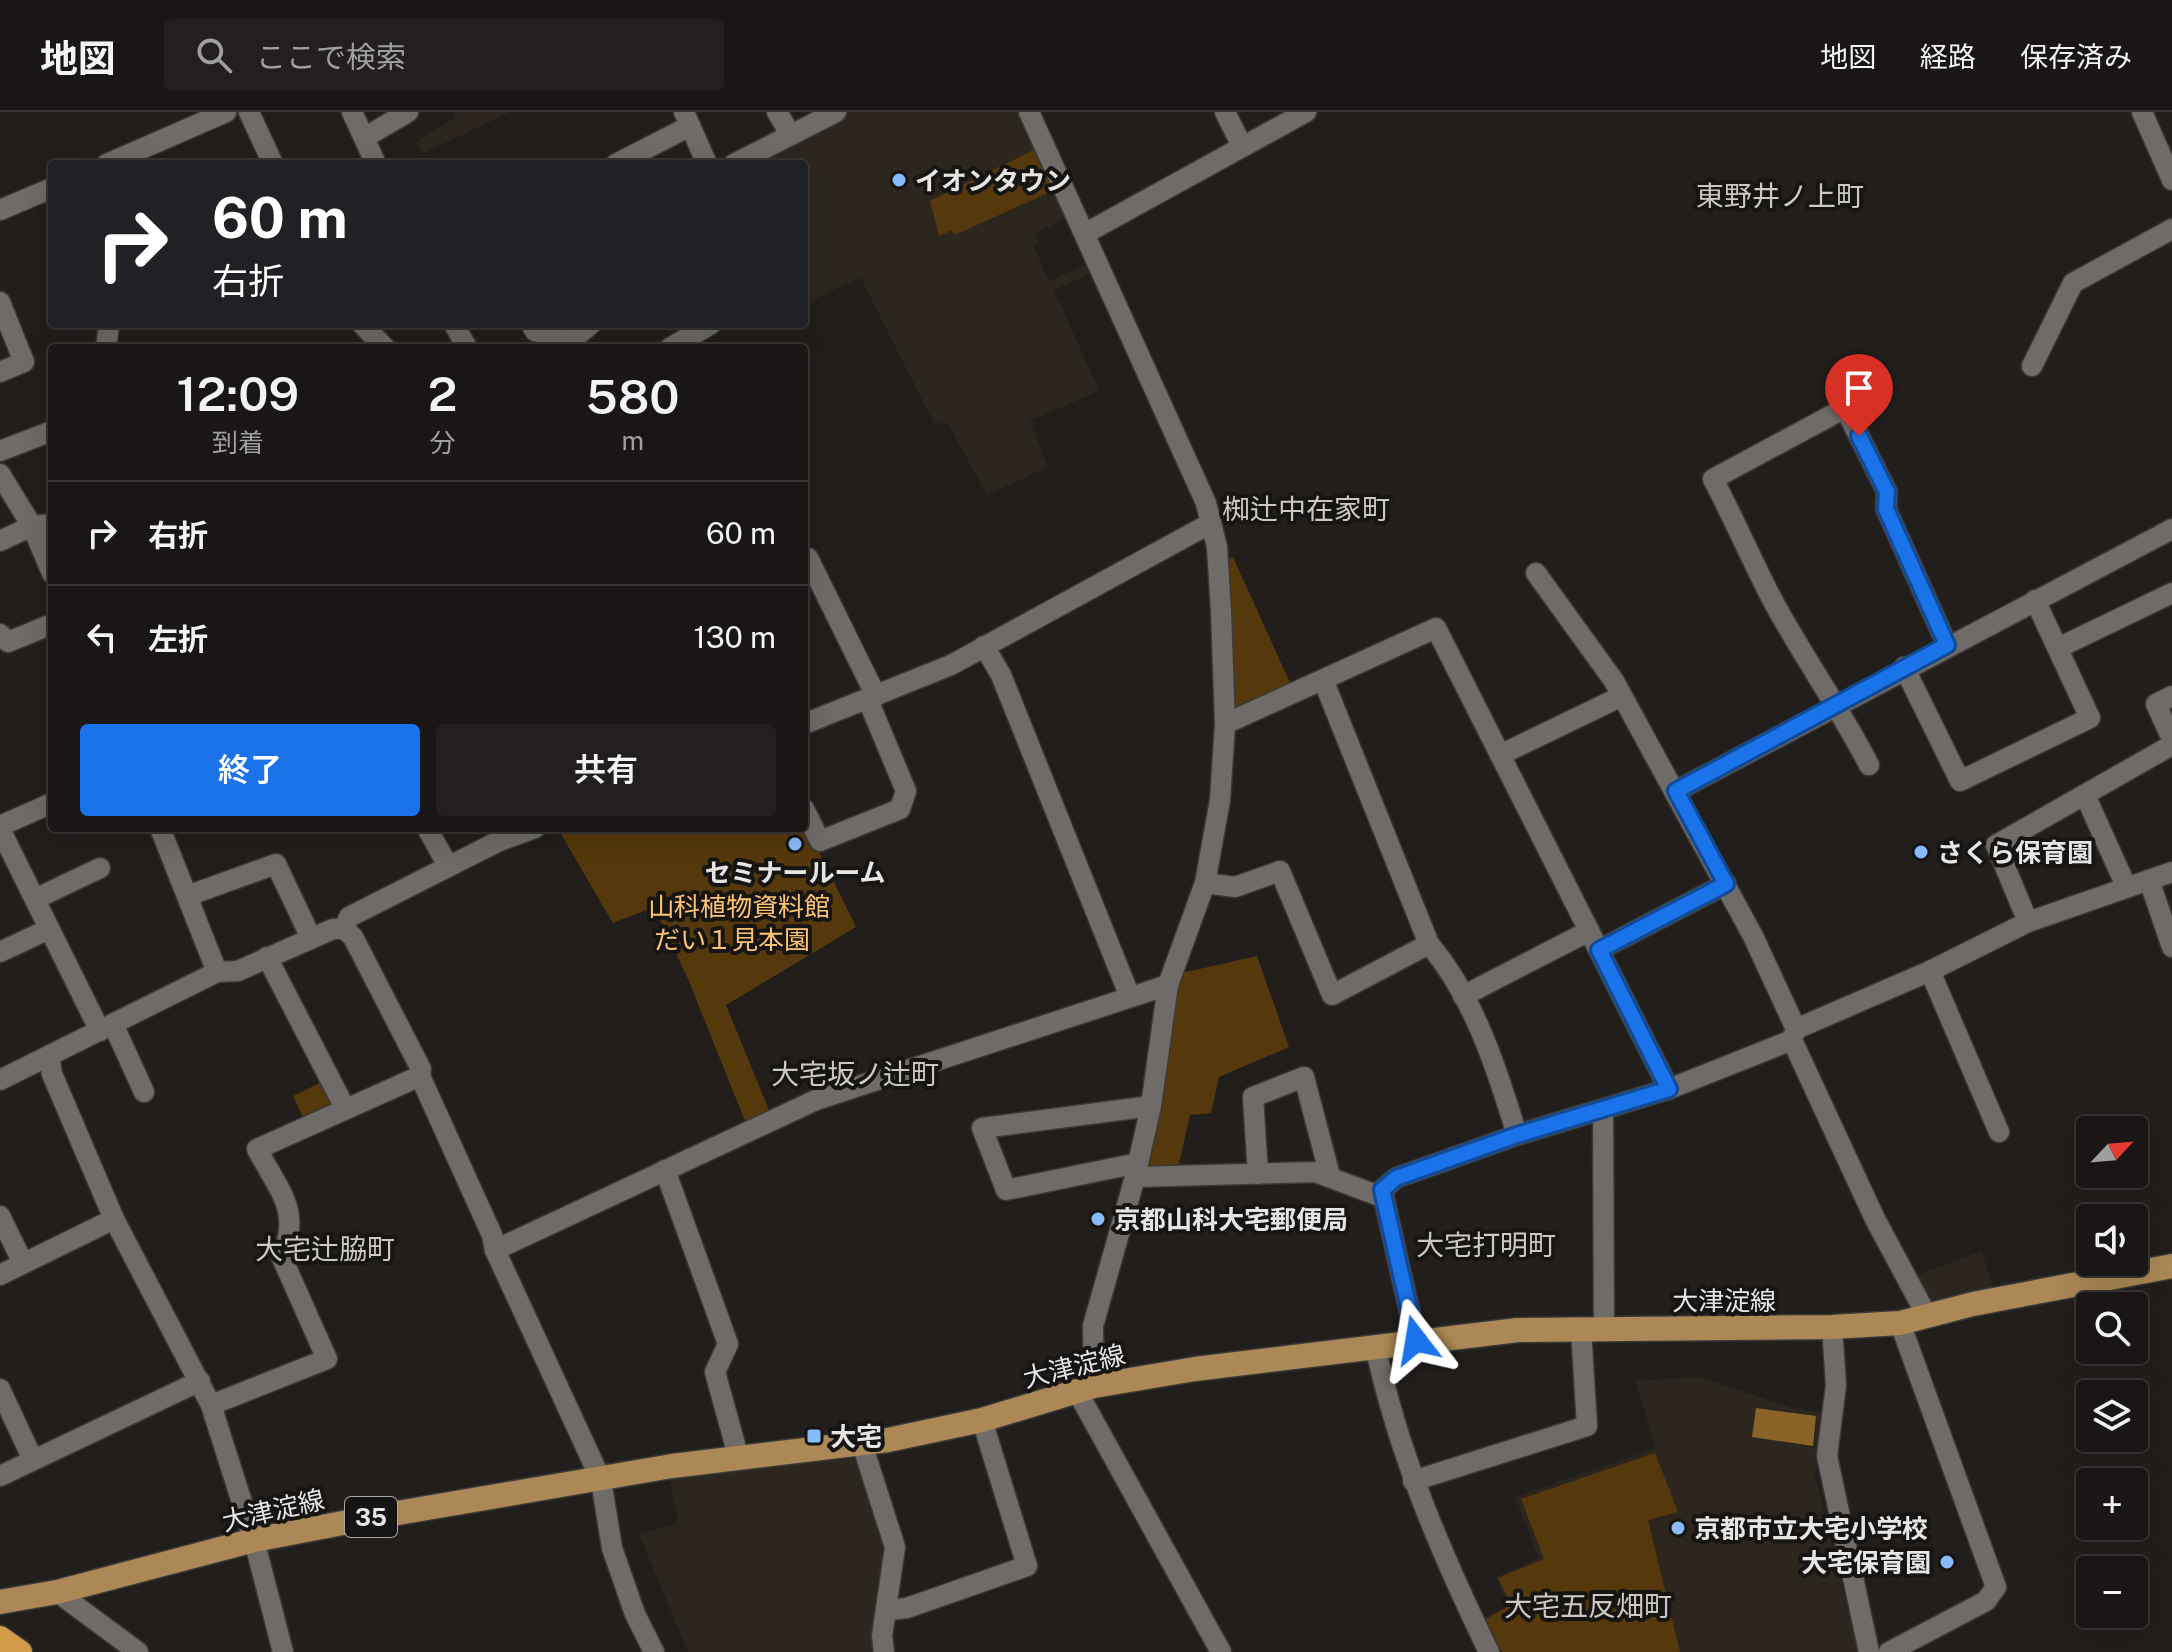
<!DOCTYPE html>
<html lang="ja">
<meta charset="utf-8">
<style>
:root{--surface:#191615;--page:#221f1e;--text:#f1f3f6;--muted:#9f9fa0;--line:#373534;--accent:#1a73e8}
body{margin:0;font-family:"Public Sans","Noto Sans JP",sans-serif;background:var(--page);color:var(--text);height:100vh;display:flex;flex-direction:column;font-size:30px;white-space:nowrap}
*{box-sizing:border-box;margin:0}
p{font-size:26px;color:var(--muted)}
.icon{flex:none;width:44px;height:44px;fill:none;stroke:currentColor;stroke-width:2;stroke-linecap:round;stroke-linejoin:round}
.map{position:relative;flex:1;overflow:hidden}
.side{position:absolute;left:48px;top:232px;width:760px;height:488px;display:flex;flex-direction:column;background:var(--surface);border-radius:8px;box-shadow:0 8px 32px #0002,0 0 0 2px var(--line)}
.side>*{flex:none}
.hud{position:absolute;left:48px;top:48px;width:760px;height:168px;border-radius:8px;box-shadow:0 8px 32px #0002,0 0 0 2px var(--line);background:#202124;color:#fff;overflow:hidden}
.needle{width:52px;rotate:64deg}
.fabs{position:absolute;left:2076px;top:1004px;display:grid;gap:16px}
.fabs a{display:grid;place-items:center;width:72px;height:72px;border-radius:8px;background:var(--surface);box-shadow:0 8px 32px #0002,0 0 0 2px var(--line);font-size:40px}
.pin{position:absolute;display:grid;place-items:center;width:68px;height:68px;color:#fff;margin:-82px -34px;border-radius:50% 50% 50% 0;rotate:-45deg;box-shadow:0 0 8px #0007}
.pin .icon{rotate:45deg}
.me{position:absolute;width:88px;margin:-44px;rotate:346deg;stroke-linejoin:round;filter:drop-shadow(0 0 6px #0008)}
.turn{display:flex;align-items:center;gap:28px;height:168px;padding:0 32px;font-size:36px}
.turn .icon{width:104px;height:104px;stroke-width:2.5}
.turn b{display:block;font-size:56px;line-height:68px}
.eta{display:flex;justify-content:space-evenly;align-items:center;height:136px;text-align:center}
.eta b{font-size:48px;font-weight:600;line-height:56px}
.action{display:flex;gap:16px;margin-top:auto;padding:16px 32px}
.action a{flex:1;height:92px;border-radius:8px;background:var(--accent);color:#fff;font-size:32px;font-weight:600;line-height:92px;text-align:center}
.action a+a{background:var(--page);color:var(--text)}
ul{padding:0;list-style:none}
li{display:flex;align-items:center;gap:24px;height:104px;padding:0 32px;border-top:2px solid var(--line)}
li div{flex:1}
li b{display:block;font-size:30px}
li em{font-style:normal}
header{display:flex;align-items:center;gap:48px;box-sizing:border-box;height:112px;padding:0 40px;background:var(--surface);border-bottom:2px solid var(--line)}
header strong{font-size:38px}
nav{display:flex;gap:44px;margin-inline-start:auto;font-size:28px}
.search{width:560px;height:72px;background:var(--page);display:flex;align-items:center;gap:20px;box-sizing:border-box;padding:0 28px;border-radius:8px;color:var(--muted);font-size:30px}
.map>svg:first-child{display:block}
.built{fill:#2c261f}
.green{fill:#55390c}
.water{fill:#8a6329}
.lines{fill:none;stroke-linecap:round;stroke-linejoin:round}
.minor-casing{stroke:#3b3937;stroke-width:23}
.major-casing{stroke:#3b3937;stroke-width:27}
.highway-casing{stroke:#3b3937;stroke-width:27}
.minor{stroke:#6e6b68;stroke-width:20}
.major{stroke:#ab8855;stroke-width:24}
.highway{stroke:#d39b49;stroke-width:24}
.route-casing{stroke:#114b97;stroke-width:20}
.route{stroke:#1a73e8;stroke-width:14}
.poi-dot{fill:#87bbfb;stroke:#171513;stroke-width:3}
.labels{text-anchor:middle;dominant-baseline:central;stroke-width:8;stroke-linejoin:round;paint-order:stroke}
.shield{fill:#171513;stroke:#a9a7a5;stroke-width:2}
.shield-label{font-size:24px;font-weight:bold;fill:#e7e5e3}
.poi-label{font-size:26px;font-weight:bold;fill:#e7e5e3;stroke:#171513;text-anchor:start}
.park-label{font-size:26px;fill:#fdc371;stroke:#171513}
.street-label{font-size:26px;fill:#e7e5e3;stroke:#171513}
.neighbourhood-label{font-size:28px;fill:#cbc8c4;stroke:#171513}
</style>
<header>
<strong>地図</strong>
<div class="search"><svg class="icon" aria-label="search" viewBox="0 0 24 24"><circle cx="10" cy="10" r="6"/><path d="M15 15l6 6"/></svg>ここで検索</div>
<nav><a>地図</a><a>経路</a><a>保存済み</a></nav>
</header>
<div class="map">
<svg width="2172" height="1540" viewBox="0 0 2172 1540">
<rect width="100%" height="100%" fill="#211e1c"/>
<g class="built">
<path d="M453 0H510L422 42 416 30 455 6Z"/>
<path d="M849 0H1020L1038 36 939 123 953 117 956 123 1057 77 1069 105 1035 121 1039 132 1034 135 1049 169 1089 151 1093 160 1054 178 1099 279 1030 309 1048 355 987 383 948 312 934 311 860 165 804 194V52H744Z"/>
<path d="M1982 1139 1994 1179 1932 1193 1914 1164Z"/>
<path d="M1700 1265 1792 1296 1818 1299 1822 1304 1815 1363 1858 1540H1499L1483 1506 1509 1493 1496 1465 1539 1446 1515 1385 1656 1336 1635 1269Z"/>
<path d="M854 1346 859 1350 886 1435 876 1540H688L639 1422 678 1411 670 1366Z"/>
</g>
<g class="green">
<path d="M1038 36 1057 77 955 123 952 118 939 124 930 89Z"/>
<path d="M1233 445 1291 573 1232 598 1225 448Z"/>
<path d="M804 709 856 815 726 893 773 1008 749 1019 688 867 654 795 613 811 558 717 804 716Z"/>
<path d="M1257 844 1289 935 1219 965 1211 1001 1190 1003 1177 1060 1142 1054 1177 862Z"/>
<path d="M322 970 333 991 331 999 306 1011 293 984Z"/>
<path d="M1655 1341 1678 1400 1648 1408 1680 1540H1502L1486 1507 1511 1493 1498 1466 1544 1447 1521 1387Z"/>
</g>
<path class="water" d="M1756 1296 1816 1304 1813 1334 1752 1325Z"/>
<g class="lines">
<g class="minor-casing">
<g id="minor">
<path d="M249 0 273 52"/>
<path d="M352 0 376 52"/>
<path d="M684 0 707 52"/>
<path d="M777 0 791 23"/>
<path d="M1029 0 1206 391 1217 435 1221 498 1225 612 1220 688 1205 771 1168 873 1151 994 1135 1065 1093 1214 1094 1274"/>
<path d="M1225 0 1242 34"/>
<path d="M2142 0 2172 68"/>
<path d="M364 26 408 0"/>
<path d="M107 52 226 0"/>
<path d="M616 52 690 14"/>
<path d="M734 52 836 0"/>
<path d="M0 98 52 76"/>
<path d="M1086 121 1306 0"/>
<path d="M0 190 24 250 0 260"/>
<path d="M362 212 385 236"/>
<path d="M454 212 467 236"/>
<path d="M531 212 535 219 568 229"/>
<path d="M106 236 109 212"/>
<path d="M562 236 591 212"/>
<path d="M670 236 711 212"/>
<path d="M2032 254 2073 171 2172 117"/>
<path d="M0 339 52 319"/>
<path d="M0 362 32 414 52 461"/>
<path d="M0 429 32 414 52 412"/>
<path d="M804 448 808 446 876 584"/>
<path d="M1536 461 1614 569 1753 824 1796 917 1792 928 1875 1107 1927 1204"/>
<path d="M0 522 8 530 52 512"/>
<path d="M984 534 1001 563 1130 885"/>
<path d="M2058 536 2172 481"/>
<path d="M1904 555 1960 669 2090 606 2035 488"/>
<path d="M1324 570 1429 832C1474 885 1497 957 1517 1023"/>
<path d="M2172 584 2156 592 2172 627"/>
<path d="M804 612 951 553 1211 411"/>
<path d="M1225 612 1436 516 1669 977"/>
<path d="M1500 643 1622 584"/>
<path d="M1869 653C1840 596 1803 545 1773 489 1752 449 1734 407 1713 367L1845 296 1887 380 1886 397 1947 533"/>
<path d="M1676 679 2172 417"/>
<path d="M2085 683 2126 774"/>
<path d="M804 697 820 729 900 697 906 679 868 588"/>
<path d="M0 714 52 691"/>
<path d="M160 716 217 860"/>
<path d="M427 716 448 754"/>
<path d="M0 717 100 919"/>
<path d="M2149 768 2172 835"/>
<path d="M1205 771 1235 775 1280 759 1332 883 1429 832"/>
<path d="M187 784 276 752 311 826"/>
<path d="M35 787 100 756"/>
<path d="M2028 810 1996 733 2172 633"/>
<path d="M344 817 353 825 421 957 420 964 492 1123 495 1138 601 1368 612 1436 635 1502 654 1540"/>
<path d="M1599 838 1726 772"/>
<path d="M0 840 49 817"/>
<path d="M267 845 345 996"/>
<path d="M1930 859 1999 1020"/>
<path d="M1463 884 1589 819"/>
<path d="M113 912 144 980"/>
<path d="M1796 917 1930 859 2028 810 2172 760"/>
<path d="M49 944 52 962 114 1107 211 1293 254 1428 283 1540"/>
<path d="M0 968 217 860 238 859 333 817H344L349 805 499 729 535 716"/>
<path d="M1603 999 1604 1216"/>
<path d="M1138 1051 1006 1078 982 1016 1151 994"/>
<path d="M665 1058 728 1232 715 1260 739 1347"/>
<path d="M1258 1062 1253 985 1304 965 1330 1064"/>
<path d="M1135 1065 1315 1060 1382 1085"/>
<path d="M0 1104 23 1151"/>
<path d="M495 1138 816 988 1168 873"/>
<path d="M0 1163 114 1107"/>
<path d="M1832 1215 1836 1273 1827 1344 1869 1540"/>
<path d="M1416 1228 1382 1078 1396 1066 1517 1023 1669 977 1792 928"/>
<path d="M1375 1233C1398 1341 1441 1441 1489 1540"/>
<path d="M0 1277 33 1348"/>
<path d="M1077 1279 1221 1540"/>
<path d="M211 1293 327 1247 282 1146C301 1097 280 1081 257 1037L420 964"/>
<path d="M862 1332 895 1435 882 1524 884 1540"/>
<path d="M0 1364 200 1269"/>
<path d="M1413 1369 1587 1314 1581 1217"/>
<path d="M57 1480 138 1540"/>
<path d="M888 1498 907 1496 1027 1454 982 1308"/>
<path d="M1889 1540 1986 1489 1996 1475 1900 1211"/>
</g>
</g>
<g class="major-casing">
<path id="major" d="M0 1490 57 1480 254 1428 374 1405 672 1354 888 1328 982 1308 1094 1274 1195 1257 1518 1218 1832 1215 1900 1211 1973 1192 2172 1154"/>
</g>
<g class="highway-casing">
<path id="highway" d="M0 1526 20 1540"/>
</g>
<use href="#minor" class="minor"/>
<use href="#major" class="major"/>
<use href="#highway" class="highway"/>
</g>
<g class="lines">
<g class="route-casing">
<path id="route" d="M1416 1228 1382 1078 1396 1066 1517 1023 1669 977 1599 838 1726 772 1676 679 1947 533 1886 397 1887 380 1859 324"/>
</g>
<use href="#route" class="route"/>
</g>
<g class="poi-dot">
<circle cx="899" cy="68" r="8"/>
<circle cx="795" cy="732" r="8"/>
<circle cx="1921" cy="740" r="8"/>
<circle cx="1098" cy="1107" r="8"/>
<rect x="806" y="1316" width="16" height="16" rx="4"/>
<circle cx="1678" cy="1416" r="8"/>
<circle cx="1947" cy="1450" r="8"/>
</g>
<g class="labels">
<rect class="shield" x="345" y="1385" width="52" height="40" rx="6"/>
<g class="shield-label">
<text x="371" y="1405">35</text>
</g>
<g class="poi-label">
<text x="915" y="68">イオンタウン</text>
<text x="1937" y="740">さくら保育園</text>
<text x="795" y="760" text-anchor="middle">セミナールーム</text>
<text x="1114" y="1107">京都山科大宅郵便局</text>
<text x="830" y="1324">大宅</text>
<text x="1694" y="1416">京都市立大宅小学校</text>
<text x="1931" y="1450" text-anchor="end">大宅保育園</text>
</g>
<g class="park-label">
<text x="739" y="794">山科植物資料館</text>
<text x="732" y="827">だい１見本園</text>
</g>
<g class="street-label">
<text x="1724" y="1188">大津淀線</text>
<text transform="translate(1074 1254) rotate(-14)">大津淀線</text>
<text transform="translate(273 1398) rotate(-13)">大津淀線</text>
</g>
<g class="neighbourhood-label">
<text x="1780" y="83">東野井ノ上町</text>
<text x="1306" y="396">椥辻中在家町</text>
<text x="855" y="961">大宅坂ノ辻町</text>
<text x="1486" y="1132">大宅打明町</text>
<text x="325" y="1136">大宅辻脇町</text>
<text x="1588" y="1493">大宅五反畑町</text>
</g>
</g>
</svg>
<div class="fabs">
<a><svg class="needle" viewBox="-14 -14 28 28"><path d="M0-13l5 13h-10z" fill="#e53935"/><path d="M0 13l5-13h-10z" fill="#9f9fa0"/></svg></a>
<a><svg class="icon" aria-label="sound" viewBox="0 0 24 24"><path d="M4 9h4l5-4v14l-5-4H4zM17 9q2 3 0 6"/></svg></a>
<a><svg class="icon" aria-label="search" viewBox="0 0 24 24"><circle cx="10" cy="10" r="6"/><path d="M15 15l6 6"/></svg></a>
<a><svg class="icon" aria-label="layers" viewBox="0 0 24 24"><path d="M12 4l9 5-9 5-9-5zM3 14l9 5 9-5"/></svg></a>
<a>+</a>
<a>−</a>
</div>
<div class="pin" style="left:1859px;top:324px;background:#d93025"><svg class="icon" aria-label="arrive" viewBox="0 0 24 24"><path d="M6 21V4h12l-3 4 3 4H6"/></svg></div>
<svg class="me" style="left:1416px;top:1228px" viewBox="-20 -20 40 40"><path d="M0-17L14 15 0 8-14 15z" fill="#1a73e8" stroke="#fff" stroke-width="4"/></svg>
<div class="hud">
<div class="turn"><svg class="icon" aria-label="right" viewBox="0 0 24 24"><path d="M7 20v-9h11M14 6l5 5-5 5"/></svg><div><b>60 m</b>右折</div></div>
</div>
<section class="side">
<div class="eta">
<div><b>12:09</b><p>到着</p></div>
<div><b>2</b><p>分</p></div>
<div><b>580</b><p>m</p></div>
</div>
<ul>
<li><svg class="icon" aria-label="right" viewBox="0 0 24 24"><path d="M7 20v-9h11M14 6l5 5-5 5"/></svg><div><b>右折</b></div><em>60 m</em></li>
<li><svg class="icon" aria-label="left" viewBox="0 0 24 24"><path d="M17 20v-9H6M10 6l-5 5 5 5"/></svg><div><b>左折</b></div><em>130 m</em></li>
</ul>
<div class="action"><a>終了</a><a>共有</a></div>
</section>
</div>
